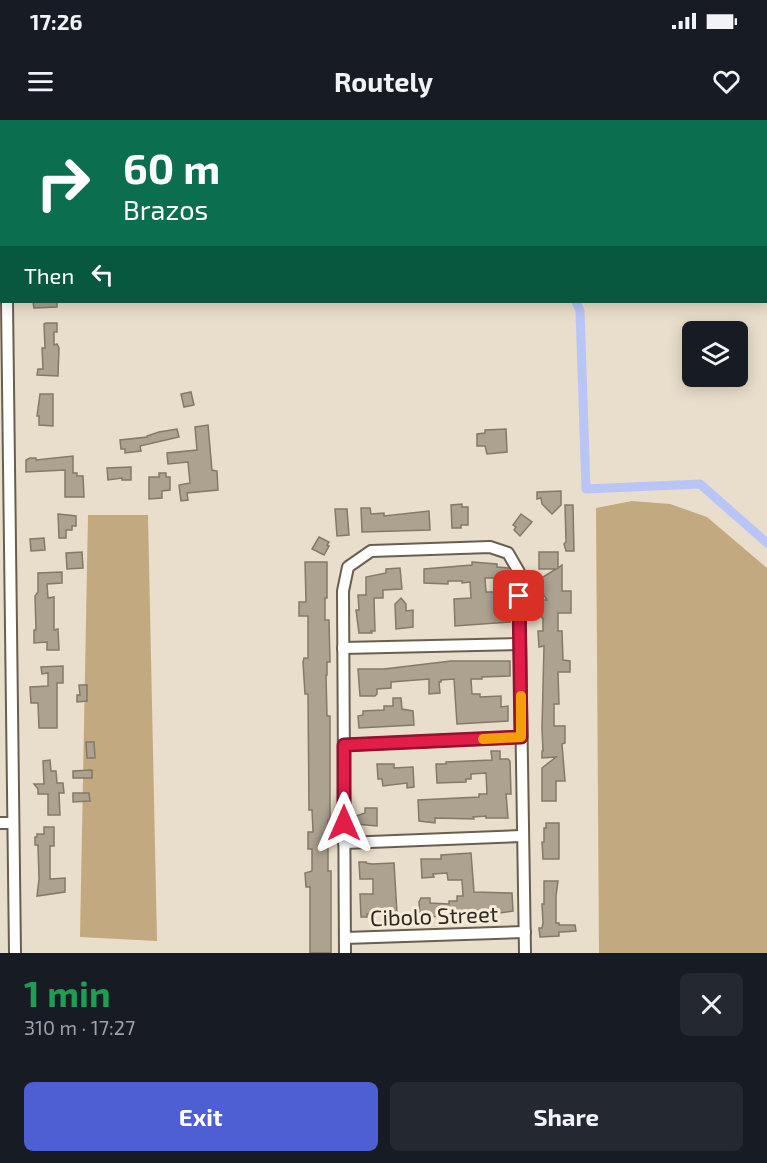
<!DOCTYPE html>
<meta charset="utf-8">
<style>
:root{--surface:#171b24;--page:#242831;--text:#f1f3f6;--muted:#9ea1a6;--accent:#4e5fd4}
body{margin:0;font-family:"Exo 2",sans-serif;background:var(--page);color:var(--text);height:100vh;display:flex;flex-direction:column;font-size:22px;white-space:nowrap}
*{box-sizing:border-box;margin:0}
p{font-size:20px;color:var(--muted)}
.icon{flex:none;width:33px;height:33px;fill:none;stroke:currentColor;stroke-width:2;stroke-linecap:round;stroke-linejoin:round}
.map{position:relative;height:833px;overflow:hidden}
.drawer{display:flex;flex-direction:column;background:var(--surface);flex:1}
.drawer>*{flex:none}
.hud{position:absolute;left:0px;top:0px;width:768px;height:183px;box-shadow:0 3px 15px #0003;background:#0b6e4f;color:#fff;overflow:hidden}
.fabs{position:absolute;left:682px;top:201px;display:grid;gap:12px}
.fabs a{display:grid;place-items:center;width:66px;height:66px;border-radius:9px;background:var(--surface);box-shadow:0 3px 15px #0003;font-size:30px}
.pin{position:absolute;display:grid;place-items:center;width:51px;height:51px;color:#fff;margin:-26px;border-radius:12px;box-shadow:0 3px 9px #0006}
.me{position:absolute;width:66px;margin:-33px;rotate:0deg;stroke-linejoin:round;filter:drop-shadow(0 0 4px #0008)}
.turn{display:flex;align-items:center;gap:21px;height:126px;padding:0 24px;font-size:27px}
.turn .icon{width:78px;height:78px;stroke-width:2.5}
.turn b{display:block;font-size:42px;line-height:51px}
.then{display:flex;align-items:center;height:57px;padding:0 24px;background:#0003;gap:12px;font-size:22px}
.round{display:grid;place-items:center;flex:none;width:63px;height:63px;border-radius:9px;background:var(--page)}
.head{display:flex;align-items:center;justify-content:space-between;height:102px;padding:0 24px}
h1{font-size:36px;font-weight:700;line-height:45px;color:#1e9e55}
.action{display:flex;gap:12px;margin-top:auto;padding:12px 24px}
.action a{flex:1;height:69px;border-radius:9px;background:var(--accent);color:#fff;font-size:24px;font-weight:700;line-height:69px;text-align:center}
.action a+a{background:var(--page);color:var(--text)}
.status{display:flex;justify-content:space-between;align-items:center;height:42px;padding:0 30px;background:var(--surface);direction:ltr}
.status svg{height:16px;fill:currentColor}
header{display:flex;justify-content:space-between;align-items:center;height:78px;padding:0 24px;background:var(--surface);font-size:27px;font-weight:700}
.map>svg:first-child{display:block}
.green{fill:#c2a97f}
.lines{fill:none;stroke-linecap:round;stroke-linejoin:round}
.canal{stroke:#b8c5f6;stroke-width:9}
.building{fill:#ada290;stroke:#837968;stroke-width:1.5}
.service-casing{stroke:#695f4f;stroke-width:8}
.minor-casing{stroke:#695f4f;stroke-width:14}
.service{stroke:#fff;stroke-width:5}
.minor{stroke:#fff;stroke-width:10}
.route-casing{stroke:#92132f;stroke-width:15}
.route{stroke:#e11d48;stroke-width:10}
.slow{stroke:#f59e0b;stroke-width:10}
.labels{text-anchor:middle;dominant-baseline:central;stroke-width:6;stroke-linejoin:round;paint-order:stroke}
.street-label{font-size:22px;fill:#2d2922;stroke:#f6ebd8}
</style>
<div class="status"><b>17:26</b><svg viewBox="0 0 49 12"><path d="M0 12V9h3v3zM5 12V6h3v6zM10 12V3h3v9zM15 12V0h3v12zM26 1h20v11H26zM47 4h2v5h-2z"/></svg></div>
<header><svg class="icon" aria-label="menu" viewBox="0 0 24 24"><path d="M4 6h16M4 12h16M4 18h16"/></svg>Routely<svg class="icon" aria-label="heart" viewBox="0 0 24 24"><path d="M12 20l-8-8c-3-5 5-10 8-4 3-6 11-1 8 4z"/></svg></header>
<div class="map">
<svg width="767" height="833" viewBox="0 0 767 833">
<rect width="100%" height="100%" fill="#e9decb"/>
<g class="green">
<path d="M632 381 670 384 707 397 767 448V833H599L596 388Z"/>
<path d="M88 395H148L157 821 80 817Z"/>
</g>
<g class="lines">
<path class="canal" d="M576 182 580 191 586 369 700 364 767 423"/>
</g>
<g class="building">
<path d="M33 182H57V187L34 188Z"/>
<path d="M46 203H57V212H54V225L57 224 59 228 58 256 37 255 38 249H43L42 228H45L44 204Z"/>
<path d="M191 272 194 285 184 287 181 274Z"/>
<path d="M40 274H53V306L39 305V296H37Z"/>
<path d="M208 305 212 350 217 351 218 370 187 373 188 380 181 381 179 365 190 363 188 342 168 344 167 333 197 330 195 307Z"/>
<path d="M177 309 179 317 140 326 141 331 125 333V329H121L120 320 147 317V316L159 312Z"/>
<path d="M506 309 507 332 487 334 485 326H477V314L485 313V310Z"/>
<path d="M73 336V353H77V356H83L84 377H65V350L26 352V340L30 338H36V340Z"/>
<path d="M131 347V360H122V358L108 360 107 348Z"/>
<path d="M159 353H166V357H170V370L162 371V378L149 379V357H159Z"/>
<path d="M561 371V385L552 394 542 384 541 378 537 379V372Z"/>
<path d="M462 384V387H468V405H461V408H452L451 385Z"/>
<path d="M565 385H573L574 431H566L564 424 566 422Z"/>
<path d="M361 388H370L371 394 384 393V396L429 391 430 410 362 412Z"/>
<path d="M335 389H347L349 415 337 416Z"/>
<path d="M58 394 76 396V406H72V410H66V418H59Z"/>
<path d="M521 394 532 402 520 416 514 410 516 407 513 405Z"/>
<path d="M319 417 329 422 327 425 329 426 324 435 312 429Z"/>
<path d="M44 418 45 430 31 431 30 419Z"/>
<path d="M82 432 83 448 67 449 66 433Z"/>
<path d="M539 432H558V448L562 445V471H571V493H558V511H562L563 540 570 541V552H558L559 584H554V606H565V623L562 624 565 661H556V681H542V648L556 637 542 638V631H543L542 609 544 526 539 527 538 511H543V498H542L541 489H533V480H547L535 462 556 449H539Z"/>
<path d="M305 442H327V478H325V500H329L330 542H327V555H326L327 596H330V700H328V751H331V833H310V767H306L305 753 312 751V729H308V712H313L312 690H309L308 574H305L303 542 304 538H308V496H299V482H306Z"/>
<path d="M472 442 497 444V447L508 448V471H500V458H485L486 472H495L496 485 509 484 510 502 455 506 454 479 471 478 470 462 462 463V461H448V464L424 463V449L472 445Z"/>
<path d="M400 448 402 469 383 470V478H374L375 511H371L372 513H359L356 490H359L358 475H366V457L386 453V449Z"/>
<path d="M62 452V463L47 464 48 478 54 477V510L58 509 59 530H47V522L34 523V510H36L35 476 38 472V453Z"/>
<path d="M401 478 406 484V491L413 490V507L396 509 395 484Z"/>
<path d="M451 541H510V556L482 557V559H471L472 574H480V577L501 576V587L508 586V601L457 604 454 559 441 560V562H439L440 573 429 574V559L391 562V568L377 569V574L375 576H360L358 549H384Z"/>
<path d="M63 546V563H57V608H39L38 583H31L30 567 48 566V553L42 554 41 547Z"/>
<path d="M79 565H87V581L77 582V575H80Z"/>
<path d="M393 578H401L402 589 413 591 414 605 359 608 358 596 363 595V591L384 590V586H393Z"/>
<path d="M86 622H94L95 638H87Z"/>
<path d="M491 631H500V639H508L510 641 511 674H506L508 698H486V696L473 697 474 699 435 698V703L419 701 418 680 479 677V674H487L486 653 471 654V659H466V662L437 663 436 644H446V642L492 640Z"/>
<path d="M50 640 51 651H56L57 663H63L64 673H59L60 695H48V674H38V669L34 664H44L43 641Z"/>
<path d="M377 644H394V648L413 647 414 667 407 668V663L383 666 382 659H378Z"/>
<path d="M92 650V658H73V651Z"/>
<path d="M73 673H89L90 681 73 682Z"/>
<path d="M365 688H377V706L356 704V696L365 693Z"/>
<path d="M546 703H559V739H543L542 722H544V708H546Z"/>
<path d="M44 707H54V726H50V759L65 758V772L37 776 39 759 38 725H35V717H37V714H44Z"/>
<path d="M471 733 474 772 512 773 513 791 486 795 420 797 419 782 421 778H430V783L449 784V781H457V776H463L462 760H448L447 753 433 754 434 757 422 758 421 739H441V735Z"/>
<path d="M359 742H366V743L372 744 394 743 397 793 367 794V797H361L360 774H373V759H360Z"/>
<path d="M544 761H558L556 776V803H559V805H575L576 811 562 812H559V816L540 817 539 808H542L543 803 542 784H544Z"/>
</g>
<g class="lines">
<g class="service-casing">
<path id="service" d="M0 180H2"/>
</g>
<g class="minor-casing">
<g id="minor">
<path d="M5 0V2"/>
<path d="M7 182 15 833"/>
<path d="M343 528 520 524"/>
<path d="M344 625 521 617"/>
<path d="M0 703H13"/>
<path d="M344 723 523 716"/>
<path d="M345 818 525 812"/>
<path d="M345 833 343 471 348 447 371 431 490 427 508 433 519 452 525 833"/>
</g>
</g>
<use href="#service" class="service"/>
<use href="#minor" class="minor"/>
</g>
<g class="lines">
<g class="route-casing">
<path id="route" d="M344 703V625L521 617 519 476"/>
</g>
<use href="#route" class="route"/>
<path class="slow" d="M483 619 521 617V576"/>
</g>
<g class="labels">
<g class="street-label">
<text transform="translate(434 795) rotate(-2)">Cibolo Street</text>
</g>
</g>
</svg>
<div class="fabs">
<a><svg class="icon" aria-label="layers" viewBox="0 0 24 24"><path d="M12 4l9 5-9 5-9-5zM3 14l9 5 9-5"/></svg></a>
</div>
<div class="pin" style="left:519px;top:476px;background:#d93025"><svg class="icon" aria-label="arrive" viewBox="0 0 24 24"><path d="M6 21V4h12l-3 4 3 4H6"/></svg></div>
<svg class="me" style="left:344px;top:703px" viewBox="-20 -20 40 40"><path d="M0-17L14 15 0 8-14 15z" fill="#e11d48" stroke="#fff" stroke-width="4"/></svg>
<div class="hud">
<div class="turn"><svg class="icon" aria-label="right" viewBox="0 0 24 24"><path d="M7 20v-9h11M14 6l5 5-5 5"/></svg><div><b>60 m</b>Brazos</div></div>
<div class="then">Then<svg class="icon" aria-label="left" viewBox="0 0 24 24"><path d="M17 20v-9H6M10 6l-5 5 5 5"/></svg></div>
</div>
</div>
<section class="drawer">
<div class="head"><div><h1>1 min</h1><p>310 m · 17:27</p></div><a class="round"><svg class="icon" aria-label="close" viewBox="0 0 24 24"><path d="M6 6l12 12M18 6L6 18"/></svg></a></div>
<div class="action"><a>Exit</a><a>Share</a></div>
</section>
